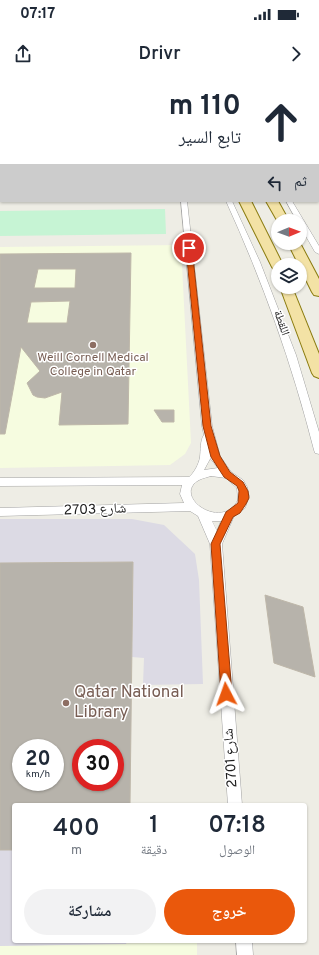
<!DOCTYPE html>
<html lang="ar">
<meta charset="utf-8">
<style>
:root{--surface:#fff;--page:#f2f2f3;--text:#1f2937;--muted:#747a83;--accent:#ea580c}
body{margin:0;font-family:Overpass,"Noto Naskh Arabic",sans-serif;background:var(--page);color:var(--text);direction:rtl;height:100vh;display:flex;flex-direction:column;font-size:15px;white-space:nowrap}
*{box-sizing:border-box;margin:0}
p{font-size:13px;color:var(--muted)}
.icon{flex:none;width:22px;height:22px;fill:none;stroke:currentColor;stroke-width:2;stroke-linecap:round;stroke-linejoin:round}
.map{position:relative;flex:1;overflow:hidden;direction:ltr}
.sheet{position:absolute;left:12px;top:723px;width:295px;height:140px;display:flex;flex-direction:column;background:var(--surface);border-radius:4px;box-shadow:0 1px 3px #0004;direction:rtl}
.sheet>*{flex:none}
.hud{position:absolute;left:0px;top:0px;width:319px;height:122px;box-shadow:0 1px 3px #0004;direction:rtl;background:#fff;color:var(--text);overflow:hidden}
.needle{width:26px;rotate:89deg}
.tools{position:absolute;left:271px;top:134px;display:grid;gap:8px}
.tools a{display:grid;place-items:center;width:36px;height:36px;border-radius:50%;background:var(--surface);box-shadow:0 1px 3px #0004;font-size:20px}
.speed{position:absolute;left:12px;top:659px;display:flex;gap:8px;font-size:20px;font-weight:700;text-align:center}
.speed>*{display:grid;place-content:center;width:52px;height:52px;border-radius:50%;background:var(--surface);box-shadow:0 1px 3px #0004;line-height:1}
.speed small{font-size:10px;font-weight:400}
.speed .limit{border:6px solid #d22;background:#fff;color:#111}
.pin{position:absolute;display:grid;place-items:center;width:34px;height:34px;color:#fff;margin:-17px;border:2px solid #fff;border-radius:50%;box-shadow:0 1px 4px #0007}
.me{position:absolute;width:44px;margin:-22px;rotate:356deg;stroke-linejoin:round;filter:drop-shadow(0 0 3px #0008)}
.turn{display:flex;align-items:center;gap:14px;height:84px;padding:0 12px;font-size:18px}
.turn .icon{width:52px;height:52px;stroke-width:2.5}
.turn b{display:block;font-size:28px;line-height:34px}
.then{display:flex;align-items:center;height:38px;padding:0 12px;background:#0003;gap:8px;font-size:15px}
.eta{display:flex;justify-content:space-evenly;align-items:center;height:68px;text-align:center}
.eta b{font-size:24px;font-weight:600;line-height:28px}
.button{display:flex;gap:8px;margin-top:auto;padding:8px 12px}
.button a{flex:1;height:46px;border-radius:24px;background:var(--accent);color:#fff;font-size:16px;font-weight:600;line-height:46px;text-align:center}
.button a+a{background:var(--page);color:var(--text)}
.status{display:flex;justify-content:space-between;align-items:center;height:28px;padding:0 20px;background:var(--surface);direction:ltr}
.status svg{height:11px;fill:currentColor}
header{display:flex;justify-content:space-between;align-items:center;height:52px;padding:0 12px;background:var(--surface);font-size:18px;font-weight:600}
.map>svg:first-child{display:block}
.education{fill:#f6fce0}
.park{fill:#c6f4d4}
.plaza{fill:#dcdae4}
.building{fill:#b7b3ab;stroke:#beb7a9;fill-rule:evenodd}
.lines{fill:none;stroke-linecap:round;stroke-linejoin:round}
.street-casing{stroke:#a2a2a2;stroke-width:1}
.primary-casing{stroke:#8a7b0e;stroke-width:2}
.street{fill:#fff;fill-rule:evenodd}
.primary{fill:#f3e2a5;fill-rule:evenodd}
.route{fill:#ea580c;stroke:#983908}
.education-dot{fill:#8d6e63;stroke:#fff;stroke-width:1.5}
.labels{text-anchor:middle;dominant-baseline:central;stroke-width:3;stroke-linejoin:round;paint-order:stroke}
.far-street-label{font-size:12px;fill:#1e1e1e;stroke:#fff}
.far-education-label{font-size:12px;fill:#785e54;stroke:#fff}
.street-label{font-size:14px;fill:#1e1e1e;stroke:#fff}
.near-education-label{font-size:17px;fill:#785e54;stroke:#fff;text-anchor:start}
</style>
<div class="status"><b>07:17</b><svg viewBox="0 0 49 12"><path d="M0 12V9h3v3zM5 12V6h3v6zM10 12V3h3v9zM15 12V0h3v12zM26 1h20v11H26zM47 4h2v5h-2z"/></svg></div>
<header><svg class="icon" aria-label="forward" viewBox="0 0 24 24"><path d="M9 5l7 7-7 7"/></svg>Drivr<svg class="icon" aria-label="share" viewBox="0 0 24 24"><path d="M12 15V3M7 8l5-5 5 5M5 13v7h14v-7"/></svg></header>
<div class="map">
<svg width="319" height="875" viewBox="0 0 319 875">
<rect width="100%" height="100%" fill="#eeede5"/>
<g class="education">
<path d="M181 165 191 363 185 374 170 385 0 388V167Z"/>
<path d="M197 862V875H0V866Z"/>
</g>
<path class="park" d="M165 129 166 154 0 156V131Z"/>
<g class="plaza">
<path d="M0 439H132L164 445 195 474 199 500 203 604 143 605 144 578 132 577 133 482 0 483Z"/>
<path d="M0 770H14V861H127L126 864 0 866Z"/>
</g>
<g class="building">
<path d="M131 173 128 344 59 345 62 312 45 318 37 317 33 315 27 303 40 291 21 267 5 354H0V174ZM38 189H76L75 208H34ZM70 221 67 243H27L31 222Z"/>
<path d="M154 330H174V342H162Z"/>
<path d="M133 482 130 725H14V770H0V483ZM21 668H55V702H21ZM81 668H115V702H81Z"/>
<path d="M265 515 303 527 315 597 274 583Z"/>
</g>
<g class="lines">
<g class="street-casing">
<g id="street">
<path d="M124 0H130L123 1Z"/>
<path d="M136 0H142L143 1H137Z"/>
<path d="M189 0H195L196 1H190Z"/>
<path d="M220 0H227L228 1H221Z"/>
<path d="M231 0H237L238 1H232Z"/>
<rect x="318" y="10" width="1" height="4"/>
<rect x="0" y="17" width="1" height="4"/>
<rect x="0" y="35" width="1" height="4"/>
<path d="M181 121H187L212 346 220 376 231 392 243 400 247 407 249 416 245 428 234 436 222 464 242 725H228L210 464 198 436 190 431 0 436V428L184 423 180 414 182 405 0 406V398L189 397C194 393 199 384 200 377 201 370 200 360 204 355L202 346ZM210 378 218 388 204 390 210 379ZM211 396 226 398 237 408 238 420C222 452 171 416 199 400 203 398 208 397 211 396ZM212 441H221L217 451Z"/>
<path d="M226 121H232L260 182 296 275 319 352V374L315 373 314 370C292 284 263 202 226 121Z"/>
<path d="M286 121H292L319 166V174L315 172 300 146V141H297Z"/>
<path d="M236 861H252L253 875H237Z"/>
</g>
</g>
<g class="primary-casing">
<g id="primary">
<rect x="142" y="0" width="10" height="1"/>
<rect x="173" y="0" width="9" height="1"/>
<path d="M239 121H251L283 185H278V191L274 190 272 187Z"/>
<path d="M266 121H278L289 141 278 142Z"/>
<path d="M288 163H300L319 199V216L314 215 312 212Z"/>
<path d="M280 207H292L319 274V298L314 296 312 293Z"/>
</g>
</g>
<use href="#street" class="street"/>
<use href="#primary" class="primary"/>
</g>
<path class="route" d="M189 166 192 168 211 346 220 376 230 392 243 402 248 411 249 418 246 424 240 433 233 437 220 464 232 614 230 617 226 619 223 617 221 614 211 464 226 432 238 423 239 411 237 406 224 397 211 377 203 346 186 168Z"/>
<g class="education-dot">
<circle cx="93" cy="265" r="4"/>
<circle cx="66" cy="623" r="4"/>
</g>
<g class="labels">
<g class="far-street-label">
<text transform="translate(281 243) rotate(71)">اللقطة</text>
</g>
<g class="far-education-label">
<text x="93" y="278">Weill Cornell Medical<tspan x="93" dy="14">College in Qatar</tspan></text>
</g>
<g class="street-label">
<text transform="translate(95 430) rotate(-2)">شارع 2703</text>
<text transform="translate(231 678) rotate(-94)">شارع 2701</text>
</g>
<g class="near-education-label">
<text x="74" y="613">Qatar National<tspan x="74" dy="20">Library</tspan></text>
</g>
</g>
</svg>
<div class="tools">
<a><svg class="needle" viewBox="-14 -14 28 28"><path d="M0-13l5 13h-10z" fill="#e53935"/><path d="M0 13l5-13h-10z" fill="#747a83"/></svg></a>
<a><svg class="icon" aria-label="layers" viewBox="0 0 24 24"><path d="M12 4l9 5-9 5-9-5zM3 14l9 5 9-5"/></svg></a>
</div>
<div class="speed"><div>20<small>km/h</small></div><div class="limit">30</div></div>
<div class="pin" style="left:189px;top:168px;background:#d93025"><svg class="icon" aria-label="arrive" viewBox="0 0 24 24"><path d="M6 21V4h12l-3 4 3 4H6"/></svg></div>
<svg class="me" style="left:226px;top:614px" viewBox="-20 -20 40 40"><path d="M0-17L14 15 0 8-14 15z" fill="#ea580c" stroke="#fff" stroke-width="4"/></svg>
<div class="hud">
<div class="turn"><svg class="icon" aria-label="ahead" viewBox="0 0 24 24"><path d="M12 20V5M6 11l6-6 6 6"/></svg><div><b>110 m</b>تابع السير</div></div>
<div class="then">ثم<svg class="icon" aria-label="left" viewBox="0 0 24 24"><path d="M17 20v-9H6M10 6l-5 5 5 5"/></svg></div>
</div>
<section class="sheet">
<div class="eta">
<div><b>07:18</b><p>الوصول</p></div>
<div><b>1</b><p>دقيقة</p></div>
<div><b>400</b><p>m</p></div>
</div>
<div class="button"><a>خروج</a><a>مشاركة</a></div>
</section>
</div>
